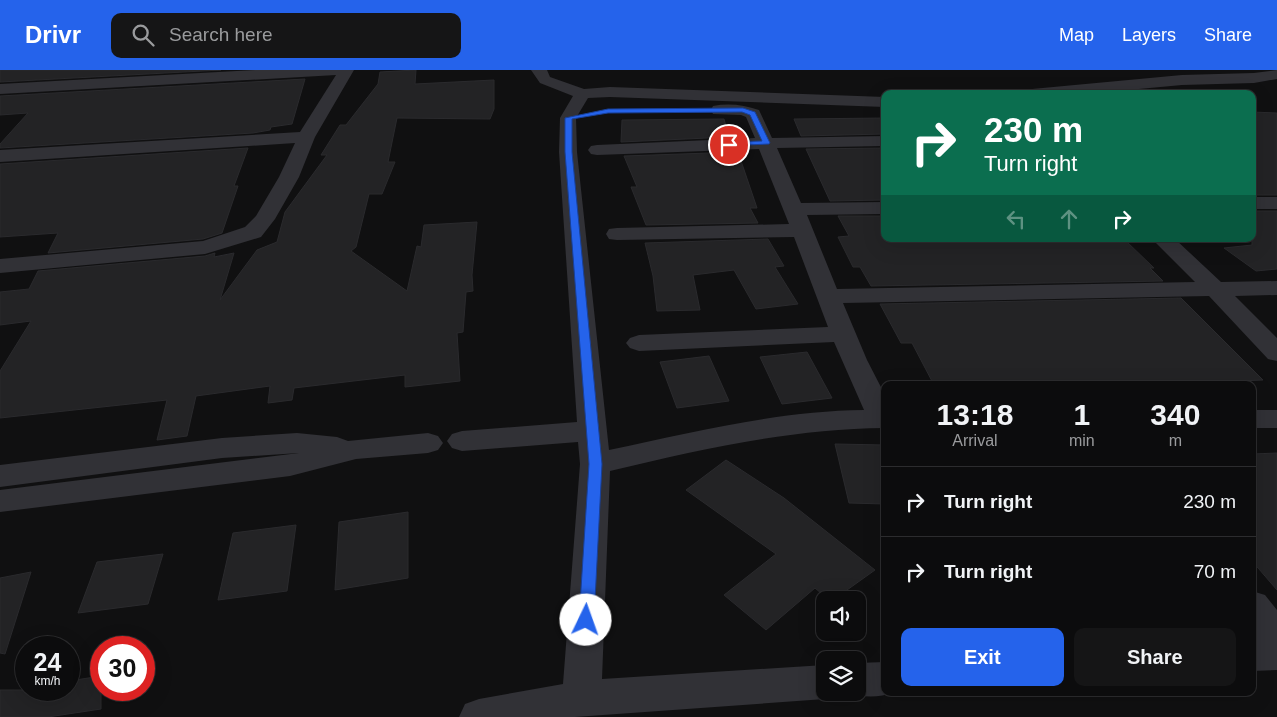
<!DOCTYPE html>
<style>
:root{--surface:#0c0c0d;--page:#151516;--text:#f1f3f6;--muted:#9a9b9d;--line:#2c2c2e;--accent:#2563eb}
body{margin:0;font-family:Arial,sans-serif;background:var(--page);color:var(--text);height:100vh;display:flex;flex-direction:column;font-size:19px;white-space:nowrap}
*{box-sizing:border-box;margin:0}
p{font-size:16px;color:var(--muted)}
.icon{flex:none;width:28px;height:28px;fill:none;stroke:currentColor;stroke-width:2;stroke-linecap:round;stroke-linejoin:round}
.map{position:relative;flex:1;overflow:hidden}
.drawer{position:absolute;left:881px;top:311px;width:375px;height:315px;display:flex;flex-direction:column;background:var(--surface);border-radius:10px;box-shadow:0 5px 20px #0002,0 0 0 1px var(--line)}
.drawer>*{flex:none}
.hud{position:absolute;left:881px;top:20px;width:375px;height:152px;border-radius:10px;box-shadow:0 5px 20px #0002,0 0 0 1px var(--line);background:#0b6e4f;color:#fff;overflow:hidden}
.fabs{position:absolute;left:816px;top:521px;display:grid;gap:10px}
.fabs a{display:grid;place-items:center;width:50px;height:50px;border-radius:10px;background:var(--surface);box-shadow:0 5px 20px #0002,0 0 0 1px var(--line);font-size:25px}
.speed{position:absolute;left:15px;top:566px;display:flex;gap:10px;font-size:25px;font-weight:700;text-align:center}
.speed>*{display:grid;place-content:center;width:65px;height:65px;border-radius:50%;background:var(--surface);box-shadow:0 5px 20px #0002,0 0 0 1px var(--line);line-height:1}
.speed small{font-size:12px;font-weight:400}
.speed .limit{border:8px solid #d22;background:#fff;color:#111}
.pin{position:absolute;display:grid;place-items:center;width:42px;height:42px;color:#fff;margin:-21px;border:2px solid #fff;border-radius:50%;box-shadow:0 1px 5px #0007}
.me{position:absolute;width:55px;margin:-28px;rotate:3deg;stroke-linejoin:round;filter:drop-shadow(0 0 4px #0008)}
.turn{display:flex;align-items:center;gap:18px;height:105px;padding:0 20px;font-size:22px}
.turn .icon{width:65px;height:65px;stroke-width:2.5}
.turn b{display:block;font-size:35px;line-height:42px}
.lanes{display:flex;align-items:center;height:48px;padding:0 20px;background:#0003;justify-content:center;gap:25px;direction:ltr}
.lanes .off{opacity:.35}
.eta{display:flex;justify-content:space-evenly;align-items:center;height:85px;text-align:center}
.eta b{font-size:30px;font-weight:800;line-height:35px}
.action{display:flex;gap:10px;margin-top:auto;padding:10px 20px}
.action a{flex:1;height:58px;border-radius:10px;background:var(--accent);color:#fff;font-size:20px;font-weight:800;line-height:58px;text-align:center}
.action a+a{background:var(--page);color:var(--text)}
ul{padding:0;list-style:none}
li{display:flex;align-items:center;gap:15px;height:70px;padding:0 20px;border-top:1px solid var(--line)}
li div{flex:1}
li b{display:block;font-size:19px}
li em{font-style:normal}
header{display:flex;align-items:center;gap:30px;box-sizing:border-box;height:70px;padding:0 25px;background:var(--accent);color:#fff}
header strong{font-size:24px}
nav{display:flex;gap:28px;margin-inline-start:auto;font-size:18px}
.search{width:350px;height:45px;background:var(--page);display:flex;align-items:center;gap:12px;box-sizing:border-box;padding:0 18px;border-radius:10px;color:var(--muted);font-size:19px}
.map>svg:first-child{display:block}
.building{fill:#232325;stroke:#2a2a2d}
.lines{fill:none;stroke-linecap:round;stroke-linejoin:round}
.minor{fill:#313136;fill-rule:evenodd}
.route{fill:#2563eb;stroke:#184099}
</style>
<header>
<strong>Drivr</strong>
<div class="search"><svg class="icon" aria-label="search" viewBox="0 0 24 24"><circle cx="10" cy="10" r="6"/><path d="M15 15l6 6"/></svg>Search here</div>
<nav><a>Map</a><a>Layers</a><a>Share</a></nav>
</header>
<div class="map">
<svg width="1277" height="647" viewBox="0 0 1277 647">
<rect width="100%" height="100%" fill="#101011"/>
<g class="building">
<path d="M0 0H221L0 12Z"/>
<path d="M416 0 415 14 494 10V39L490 49 397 48 388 92H395L382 124H369L356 177 351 181 407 221 417 176 421 177 424 155 477 152 472 205 473 221 466 222 463 262 457 263 460 311 405 317V305L294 318 292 330 268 333 270 316 196 326 187 366 157 370 167 330 0 348V301L31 251 0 255V222L29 219 38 201 205 186 215 183 214 187 234 183 220 230 257 180 277 172 285 142 327 85H321L340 55H346L378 14 380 2Z"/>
<path d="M305 9 292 54 271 57 270 60 253 63 0 78V74L28 43 0 45V26Z"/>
<path d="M1252 42 1277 43V125H1252Z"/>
<path d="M885 48V64L801 66 794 49Z"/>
<path d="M724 49 729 67 621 72 622 50Z"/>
<path d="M248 78 234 116H238L222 163 203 169 48 183 58 163 0 167V94Z"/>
<path d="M885 78V130L830 131 806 79Z"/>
<path d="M738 82 757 138H750L758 153 646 155 631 117H637L624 86Z"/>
<path d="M1252 141H1277V199L1256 201 1224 178 1252 175Z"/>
<path d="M838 146H885V169H1124L1154 198H1150L1163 211 871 216 860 197H853L838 167 849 166Z"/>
<path d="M768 169 784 196 775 197 798 234 756 239 734 200 693 205 700 240 657 241 653 206 645 173Z"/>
<path d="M1181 228 1263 310 1238 311 1242 315H1120L1118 313 934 315 912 273H901L880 234Z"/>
<path d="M807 282 832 328 782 334 760 287Z"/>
<path d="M709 286 729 331 677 338 660 292Z"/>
<path d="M835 374 885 375V434L849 433Z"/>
<path d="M1277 383V520L1252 491V384Z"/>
<path d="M726 390 784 428 875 500 833 530H829L815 518 766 560 724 525 776 484 686 420Z"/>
<path d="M408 442V508L335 520 339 452Z"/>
<path d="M296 455 287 521 218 530 233 463Z"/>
<path d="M163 484 148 534 78 543 97 492Z"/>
<path d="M31 502 5 584 0 583V508Z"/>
<path d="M101 606V639L48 647H0V620H69V611Z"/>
</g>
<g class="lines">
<g class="minor">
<path d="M255 0H354L315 67 299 107 275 149 261 167 205 184 0 203V189L203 171 245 157 256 146 279 107 295 73 0 92V80L300 62 336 5 0 24V14Z"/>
<path d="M531 0H547L550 7 584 19 610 17 885 27V37L610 27 588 28 576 48 577 82 609 380C693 362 778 341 864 340L834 272 639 281 630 278 626 273 630 268 639 265 828 257 794 167 617 170 609 169 606 164 609 159 617 158 789 154 759 79 597 85 591 84 588 80 591 76 597 75 755 68 746 47 741 45 713 44 711 40 713 36C729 33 744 35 759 40L772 68 885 66V76L777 78 801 133 885 132V144L807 145 837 219 1195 212 1152 169H1175L1221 212 1277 211V225L1235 226 1277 268V291L1268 289 1209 226 843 233 867 290 885 325V358C791 359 701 379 610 401L602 609 825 595V622H839V624L825 629 575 647H459L465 634 479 629 563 614 580 394 578 372 462 381 452 378 447 371 452 364 462 361 577 352 559 82 560 48 573 26 540 13Z"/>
<path d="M1277 0V9L1254 13 1182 15 1085 24H1024L1026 21 1032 19 1182 5 1254 3Z"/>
<rect x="1252" y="127" width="25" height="12"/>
<rect x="1252" y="340" width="25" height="18"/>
<path d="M297 363 337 367 348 371 428 363 438 366 443 373 438 380 428 383 356 389 290 406 0 442V420L299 383 222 388 0 417V395L222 368Z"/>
<path d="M1252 521 1265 525 1277 540V600L1252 601V569H1256L1252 563Z"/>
<path d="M885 592V622H894C879 628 862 628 846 622H858V593Z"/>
</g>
</g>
<path class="route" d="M743 38 755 42 770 73 769 74 726 76V73L729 72 762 71 750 45 742 42 608 43 572 49V82L602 394 594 550 592 554 586 556 581 554 579 550 589 394 565 82V48L608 39Z"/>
</svg>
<div class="fabs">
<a><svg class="icon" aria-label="sound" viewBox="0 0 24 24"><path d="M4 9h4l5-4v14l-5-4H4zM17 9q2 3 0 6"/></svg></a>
<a><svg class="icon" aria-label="layers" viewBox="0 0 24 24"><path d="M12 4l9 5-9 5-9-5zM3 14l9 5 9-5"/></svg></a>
</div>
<div class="speed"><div>24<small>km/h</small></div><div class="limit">30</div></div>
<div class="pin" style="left:729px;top:75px;background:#d93025"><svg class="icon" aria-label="arrive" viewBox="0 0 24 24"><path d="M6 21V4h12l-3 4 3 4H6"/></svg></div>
<svg class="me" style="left:586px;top:550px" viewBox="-20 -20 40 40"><circle r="19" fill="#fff"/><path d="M0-13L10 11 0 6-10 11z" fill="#2563eb"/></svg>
<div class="hud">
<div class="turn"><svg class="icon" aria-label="right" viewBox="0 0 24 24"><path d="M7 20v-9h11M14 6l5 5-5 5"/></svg><div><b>230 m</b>Turn right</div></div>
<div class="lanes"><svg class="icon off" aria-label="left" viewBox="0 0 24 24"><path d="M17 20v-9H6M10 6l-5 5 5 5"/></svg><svg class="icon off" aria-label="ahead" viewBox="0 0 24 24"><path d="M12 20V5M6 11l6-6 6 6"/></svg><svg class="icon" aria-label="right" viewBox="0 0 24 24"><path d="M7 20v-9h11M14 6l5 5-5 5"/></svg></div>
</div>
<section class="drawer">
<div class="eta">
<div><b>13:18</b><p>Arrival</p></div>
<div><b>1</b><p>min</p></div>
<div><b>340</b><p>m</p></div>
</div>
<ul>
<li><svg class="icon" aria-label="right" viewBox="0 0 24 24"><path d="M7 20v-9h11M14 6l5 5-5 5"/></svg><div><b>Turn right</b></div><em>230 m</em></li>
<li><svg class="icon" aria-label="right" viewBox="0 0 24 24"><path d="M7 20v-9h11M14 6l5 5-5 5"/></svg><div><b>Turn right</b></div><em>70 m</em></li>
</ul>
<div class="action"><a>Exit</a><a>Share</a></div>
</section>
</div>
